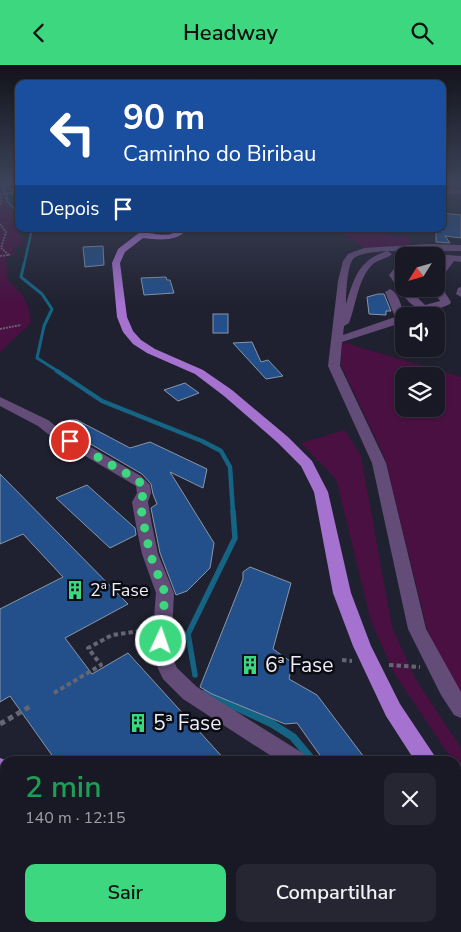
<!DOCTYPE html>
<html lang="pt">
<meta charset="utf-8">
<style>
:root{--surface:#181924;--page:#252631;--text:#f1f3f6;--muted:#9fa0a6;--line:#363841;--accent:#3cd77e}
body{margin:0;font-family:"Nunito Sans",sans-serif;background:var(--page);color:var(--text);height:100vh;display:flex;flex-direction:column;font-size:19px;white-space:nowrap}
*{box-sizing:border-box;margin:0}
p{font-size:16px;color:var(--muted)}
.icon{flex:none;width:28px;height:28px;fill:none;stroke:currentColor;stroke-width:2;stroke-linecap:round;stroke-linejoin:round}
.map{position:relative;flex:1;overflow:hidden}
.sheet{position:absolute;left:0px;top:691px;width:461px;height:176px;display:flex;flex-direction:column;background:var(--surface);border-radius:15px 15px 0 0;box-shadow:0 1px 4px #0004,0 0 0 1px var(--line)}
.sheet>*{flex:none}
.banner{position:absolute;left:15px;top:15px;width:431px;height:152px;border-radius:10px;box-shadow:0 1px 4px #0004,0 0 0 1px var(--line);background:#1a4fa0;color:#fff;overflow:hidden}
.needle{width:32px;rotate:233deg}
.fabs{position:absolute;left:395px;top:182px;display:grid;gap:10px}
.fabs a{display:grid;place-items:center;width:50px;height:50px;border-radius:10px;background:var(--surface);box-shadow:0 1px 4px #0004,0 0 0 1px var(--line);font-size:25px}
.pin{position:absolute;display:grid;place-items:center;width:42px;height:42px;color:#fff;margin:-21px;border:2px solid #fff;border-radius:50%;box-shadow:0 1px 5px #0007}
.me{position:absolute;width:55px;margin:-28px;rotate:3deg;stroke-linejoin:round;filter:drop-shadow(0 0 4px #0008)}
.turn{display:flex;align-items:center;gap:18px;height:105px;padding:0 25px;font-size:22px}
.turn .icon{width:65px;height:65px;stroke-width:2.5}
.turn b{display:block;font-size:35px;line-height:42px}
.then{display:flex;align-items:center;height:48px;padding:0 25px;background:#0003;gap:10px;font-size:19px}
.round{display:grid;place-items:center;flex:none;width:52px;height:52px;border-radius:10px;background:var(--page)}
.head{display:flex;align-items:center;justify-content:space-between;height:85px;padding:0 25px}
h1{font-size:30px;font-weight:600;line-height:38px;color:#1e9e55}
.button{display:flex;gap:10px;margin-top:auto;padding:10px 25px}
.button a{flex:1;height:58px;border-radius:10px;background:var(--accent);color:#111;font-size:20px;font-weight:600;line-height:58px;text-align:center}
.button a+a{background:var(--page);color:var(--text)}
header{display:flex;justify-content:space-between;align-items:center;height:65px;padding:0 25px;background:var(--accent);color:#111;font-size:22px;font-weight:600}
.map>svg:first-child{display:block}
.green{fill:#491041;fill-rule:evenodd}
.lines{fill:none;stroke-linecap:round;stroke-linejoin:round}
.stream-far4{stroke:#156483;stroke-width:2.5}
.stream-far3{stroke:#156483;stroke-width:3}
.stream-far2{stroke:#156483;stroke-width:4.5}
.stream-far1{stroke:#156483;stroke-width:5.5}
.stream{stroke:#156483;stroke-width:8}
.building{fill:#234f8a;stroke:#8996a7}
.path-far2{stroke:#656673;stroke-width:2;stroke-dasharray:2 1;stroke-linecap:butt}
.path-far1{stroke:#656673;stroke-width:4;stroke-dasharray:4.5 3;stroke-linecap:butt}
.path{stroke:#656673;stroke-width:5;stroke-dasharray:5.5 4;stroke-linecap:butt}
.minor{fill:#644c78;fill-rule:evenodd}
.major{fill:#a672cf;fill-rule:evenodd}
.route{stroke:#3cd77e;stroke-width:9;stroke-dasharray:0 16.2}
.labels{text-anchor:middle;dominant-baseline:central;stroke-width:5;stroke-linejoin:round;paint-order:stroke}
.poi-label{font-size:18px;fill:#edeef8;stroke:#0b0b12;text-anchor:start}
.near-poi-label{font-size:21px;fill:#edeef8;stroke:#0b0b12;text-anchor:start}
</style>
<header><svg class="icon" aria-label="back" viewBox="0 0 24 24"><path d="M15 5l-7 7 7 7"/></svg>Headway<svg class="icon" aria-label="search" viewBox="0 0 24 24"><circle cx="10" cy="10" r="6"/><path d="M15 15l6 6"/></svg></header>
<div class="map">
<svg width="461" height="867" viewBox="0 0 461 867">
<rect width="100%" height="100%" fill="#202130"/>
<g class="green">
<path d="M0 118H19V126L7 130C14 146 16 162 23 178L12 185 15 187 13 191 6 192 7 214C23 230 29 235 31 258L0 287Z"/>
<path d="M334 164H380L394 172 407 170 411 180 368 184Z"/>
<path d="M342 277 461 312V635L451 619 427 564 385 393 341 300ZM404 311H436V344H404Z"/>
<path d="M345 365 361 391 392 562 415 613 461 683V709L456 701V696H453L394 608 371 556 336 414 301 378Z"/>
</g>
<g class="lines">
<g class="stream-far4">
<path d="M8 118 3 123 8 137 19 149"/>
<path d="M24 200 32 164"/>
</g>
<path class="stream-far3" d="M24 199 21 212 42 229 52 244 44 261 37 293 59 307"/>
<path class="stream-far2" d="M57 306 102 336 202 376 221 386 230 402 233 447"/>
<g class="stream-far1">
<path d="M195 610 188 569 235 473 233 446"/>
<path d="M206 628 209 629"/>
</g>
<path class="stream" d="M206 628 271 658 293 672 313 696"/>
</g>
<g class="building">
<path d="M442 148 461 150V173L445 171 450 178 436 177V164H440L442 167Z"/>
<path d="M103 181 104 200 85 202 83 182Z"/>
<path d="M166 212 167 215H170L174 228 144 230 141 213Z"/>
<path d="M378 229H384L391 246H386V250L369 249 367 232Z"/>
<rect x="213" y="249" width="15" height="19"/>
<path d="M252 277 261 297 268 295 283 311 266 314 233 278Z"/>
<path d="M185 318 199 328 178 336 164 325Z"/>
<path d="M69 355H77L130 383 150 377 207 404 203 423 170 407 214 478 210 503 187 526 176 530 160 488 151 443 157 439 153 429 151 419 142 409 58 360Z"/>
<path d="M0 409 128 539 65 573 92 609 128 588 226 696H56L10 631 0 637V544L63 512 23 469 0 479Z"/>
<path d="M87 420 135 463 136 470 110 483 56 433Z"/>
<path d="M250 502 291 518 273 584 290 596 291 604 289 614 317 630 367 696H324L297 658 285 659 212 629 200 622 243 514V507Z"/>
</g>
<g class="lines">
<g class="path-far2">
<path d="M0 129 12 128 19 124"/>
<path d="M0 129 2 134 0 140"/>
<path d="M0 159 6 167 1 183"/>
<path d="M0 191 9 190 1 183"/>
<path d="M0 264 21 260"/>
</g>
<g class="path-far1">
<path d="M342 595 352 596"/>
<path d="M389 600 420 602"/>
<path d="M54 628 101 600 88 583 112 570 148 565"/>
</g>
<path class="path" d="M0 659 31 641"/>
<g class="minor">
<path d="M442 124 461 125V129L442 128Z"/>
<path d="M428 179 461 180V186H388L392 189C387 194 378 194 372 200 358 214 356 240 349 258L344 261 343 270 395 252 385 227 390 224C400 228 404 249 404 257L342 277 340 301 386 398 426 564 461 627V653L454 650 441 630 408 564 372 398 328 301 338 216 343 196 348 189 364 183ZM388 186C359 194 354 213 346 239 346 230 347 199 354 193 362 187 378 187 388 186Z"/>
<path d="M436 189 461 191V197L454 196 439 216 436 217V207L445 195H436V191H432Z"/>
<path d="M404 194V203L399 210 404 216V224H409L425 240 440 236 433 224H436V217L439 218 451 237 450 239C415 256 407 235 389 210L401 195Z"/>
<path d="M461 222V232L456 229 458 223Z"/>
<path d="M0 332 48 355 58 363 141 411 150 420 151 428 148 437 152 460 158 489 174 528 171 589 177 603 197 622 304 689 307 696H279L183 634 163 614 151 589 156 528 142 489 136 460 132 437 137 428 136 421 48 369 38 361 0 341Z"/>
<path d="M111 862H138L140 867H113Z"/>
</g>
<g class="major">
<path d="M144 164H153L149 168C156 169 164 171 171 169 178 166 180 164 188 164 177 177 159 175 143 173L125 187 120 198 127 252 133 266 141 275 155 284 203 305 232 325 288 372 312 396 328 427 351 528 371 581 400 639 438 696H415L386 651 353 581 333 528 314 427 301 401 278 378 224 331 195 309 147 288 133 279 123 267 117 252 112 198 118 184Z"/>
<path d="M0 693 8 696H5V720L0 718Z"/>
<path d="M456 725 461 727V751L456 749Z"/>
<path d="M456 754 461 756V800L456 798Z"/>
<path d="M461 835V867H423L425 862H456V837Z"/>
<path d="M275 862H309L311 867H277Z"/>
</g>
</g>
<linearGradient id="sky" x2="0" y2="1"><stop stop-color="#12121a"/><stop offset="0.49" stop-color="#3c4359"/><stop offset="1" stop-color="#3c4359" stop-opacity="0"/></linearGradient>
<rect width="461" height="239" fill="url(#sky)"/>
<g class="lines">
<path class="route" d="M70 376 136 414 143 420 144 428 140 437 144 460 150 489 165 528 161 576"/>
</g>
<defs>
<g id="building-bare" transform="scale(1.5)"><path d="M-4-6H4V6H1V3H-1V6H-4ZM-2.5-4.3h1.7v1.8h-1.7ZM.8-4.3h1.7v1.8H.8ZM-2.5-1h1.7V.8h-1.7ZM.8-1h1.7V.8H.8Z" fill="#3cd77e" stroke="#0b0b12" stroke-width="2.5" paint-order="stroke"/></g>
</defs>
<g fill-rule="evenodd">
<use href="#building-bare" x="75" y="525"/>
<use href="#building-bare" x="250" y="600"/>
<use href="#building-bare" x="138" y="658"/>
</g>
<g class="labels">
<g class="poi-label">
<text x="90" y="525">2ª Fase</text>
</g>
<g class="near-poi-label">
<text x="265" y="600">6ª Fase</text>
<text x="153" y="658">5ª Fase</text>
</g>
</g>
</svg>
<div class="fabs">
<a><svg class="needle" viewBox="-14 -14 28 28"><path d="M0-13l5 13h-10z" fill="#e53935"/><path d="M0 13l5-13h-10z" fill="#9fa0a6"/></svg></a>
<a><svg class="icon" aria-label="sound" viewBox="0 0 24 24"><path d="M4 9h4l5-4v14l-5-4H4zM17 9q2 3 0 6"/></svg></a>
<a><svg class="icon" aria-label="layers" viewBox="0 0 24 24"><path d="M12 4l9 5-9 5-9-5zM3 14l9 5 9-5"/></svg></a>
</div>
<div class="pin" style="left:70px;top:376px;background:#d93025"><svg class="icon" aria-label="arrive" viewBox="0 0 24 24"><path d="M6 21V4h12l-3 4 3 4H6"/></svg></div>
<svg class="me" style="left:161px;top:576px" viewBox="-20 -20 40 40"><circle r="17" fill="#3cd77e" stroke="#fff" stroke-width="3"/><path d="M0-11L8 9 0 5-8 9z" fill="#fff"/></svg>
<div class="banner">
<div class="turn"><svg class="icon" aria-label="left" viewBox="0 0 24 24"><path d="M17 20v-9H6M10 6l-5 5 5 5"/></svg><div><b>90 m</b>Caminho do Biribau</div></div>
<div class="then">Depois<svg class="icon" aria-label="arrive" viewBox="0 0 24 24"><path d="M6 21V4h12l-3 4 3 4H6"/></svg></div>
</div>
<section class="sheet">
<div class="head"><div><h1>2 min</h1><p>140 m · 12:15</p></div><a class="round"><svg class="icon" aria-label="close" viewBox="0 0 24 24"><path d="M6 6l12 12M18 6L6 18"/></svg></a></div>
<div class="button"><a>Sair</a><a>Compartilhar</a></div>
</section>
</div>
